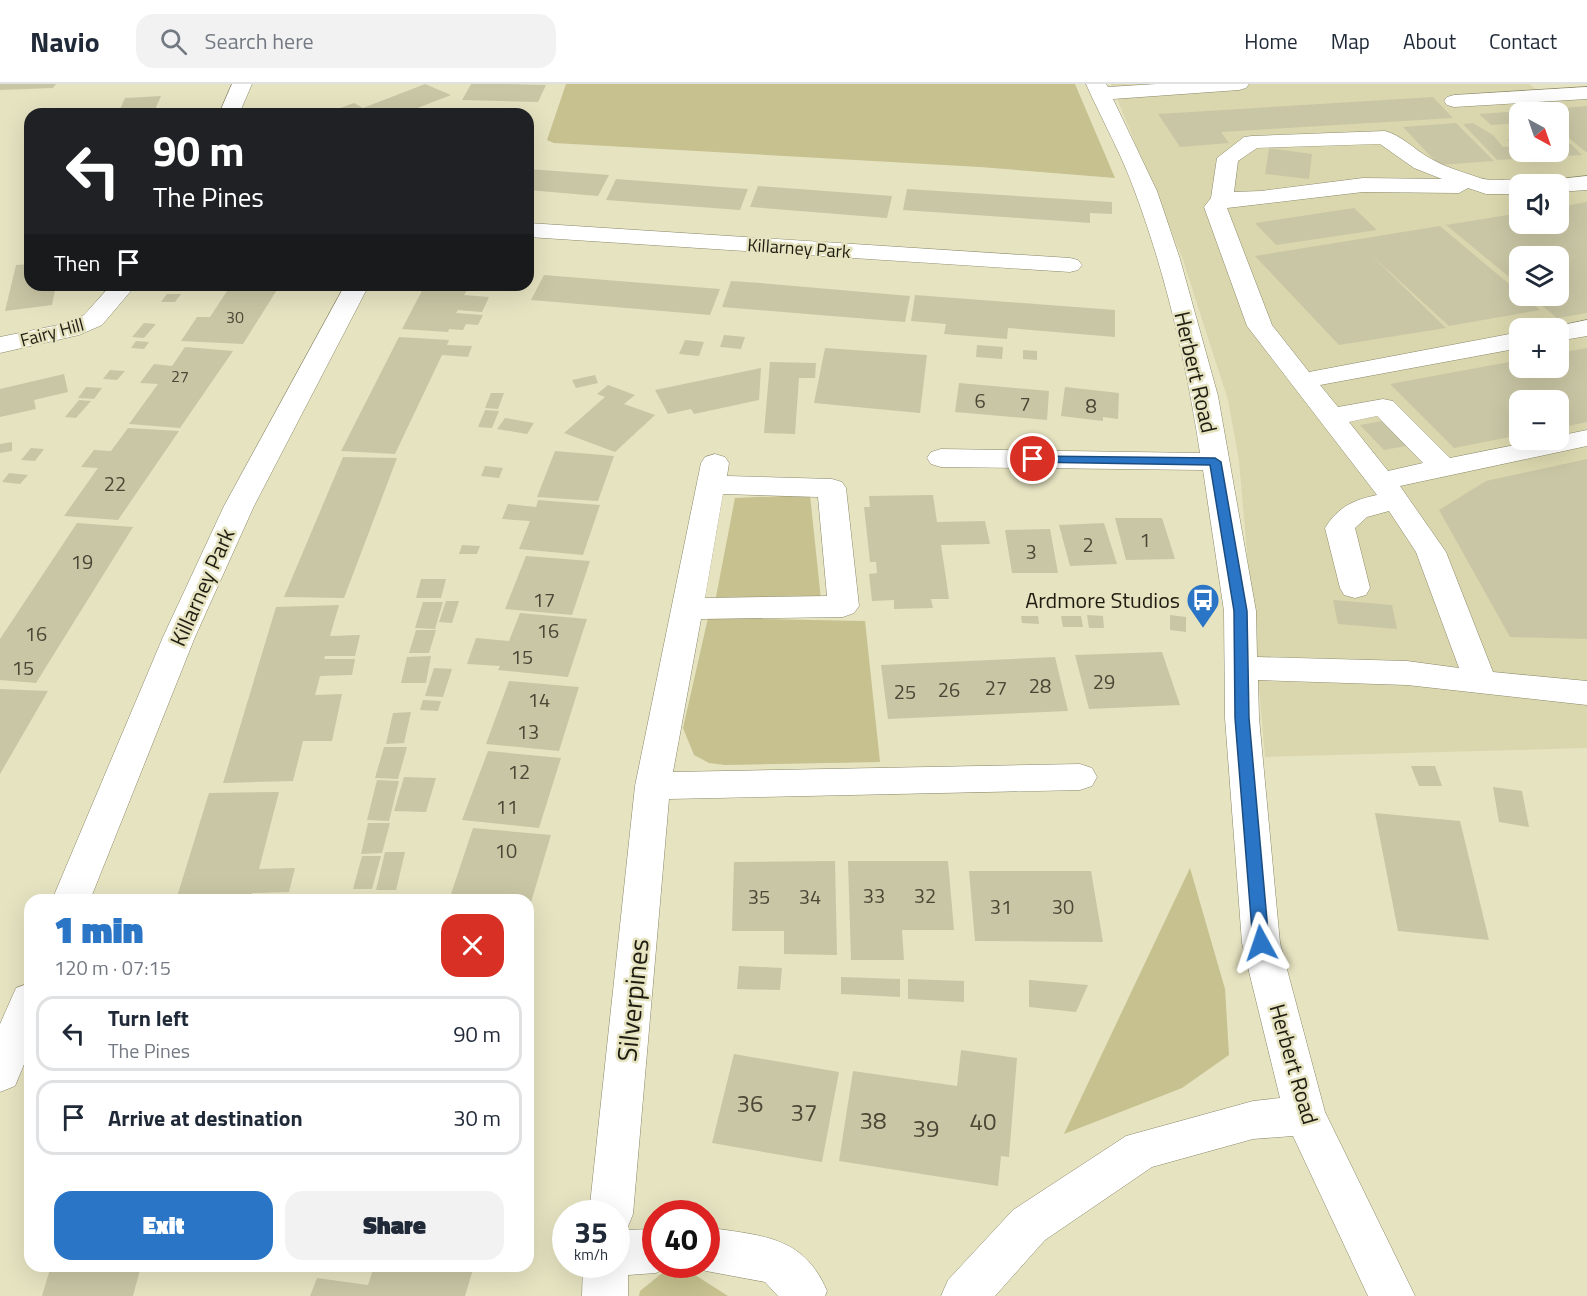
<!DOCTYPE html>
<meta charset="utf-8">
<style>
:root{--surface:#fff;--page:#f2f2f3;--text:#1f2937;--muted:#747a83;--line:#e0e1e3;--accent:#2a75c5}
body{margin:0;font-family:"Titillium Web",sans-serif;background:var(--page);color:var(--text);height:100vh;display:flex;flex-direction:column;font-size:22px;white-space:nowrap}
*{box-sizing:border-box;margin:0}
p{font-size:20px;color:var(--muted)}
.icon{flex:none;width:33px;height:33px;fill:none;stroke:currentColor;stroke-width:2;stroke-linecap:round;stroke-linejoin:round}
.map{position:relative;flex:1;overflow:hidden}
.drawer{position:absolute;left:24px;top:810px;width:510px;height:378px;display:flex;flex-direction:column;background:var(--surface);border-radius:18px;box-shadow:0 6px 24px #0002}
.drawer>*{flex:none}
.hud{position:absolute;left:24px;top:24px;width:510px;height:183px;border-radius:18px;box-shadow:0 6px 24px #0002;background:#202124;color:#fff;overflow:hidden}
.needle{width:39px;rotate:140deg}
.buttons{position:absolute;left:1509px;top:18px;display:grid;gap:12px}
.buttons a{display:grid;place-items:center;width:60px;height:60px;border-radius:12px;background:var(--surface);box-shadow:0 6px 24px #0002;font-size:30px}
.speed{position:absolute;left:552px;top:1116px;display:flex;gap:12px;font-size:30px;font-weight:700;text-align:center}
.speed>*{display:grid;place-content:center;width:78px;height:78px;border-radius:50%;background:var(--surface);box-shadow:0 6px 24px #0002;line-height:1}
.speed small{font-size:15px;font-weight:400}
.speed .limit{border:9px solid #d22;background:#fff;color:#111}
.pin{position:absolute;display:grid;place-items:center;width:51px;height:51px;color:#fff;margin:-26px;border:3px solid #fff;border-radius:50%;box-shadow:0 2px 6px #0007}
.me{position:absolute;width:66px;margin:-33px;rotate:355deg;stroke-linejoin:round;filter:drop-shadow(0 0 4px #0008)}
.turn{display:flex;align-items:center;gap:21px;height:126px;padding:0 30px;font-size:27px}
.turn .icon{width:78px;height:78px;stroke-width:2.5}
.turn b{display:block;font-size:42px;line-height:51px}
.then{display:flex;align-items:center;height:57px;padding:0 30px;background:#0003;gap:12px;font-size:22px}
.round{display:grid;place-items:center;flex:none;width:63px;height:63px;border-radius:18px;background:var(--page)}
.summary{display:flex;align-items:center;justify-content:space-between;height:102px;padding:0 30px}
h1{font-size:36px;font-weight:800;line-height:45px;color:var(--accent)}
.primary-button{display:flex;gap:12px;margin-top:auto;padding:12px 30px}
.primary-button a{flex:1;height:69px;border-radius:18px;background:var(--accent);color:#fff;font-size:24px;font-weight:800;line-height:69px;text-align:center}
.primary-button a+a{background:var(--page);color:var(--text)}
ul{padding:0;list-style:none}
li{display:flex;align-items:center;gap:18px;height:75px;margin:0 12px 9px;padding:0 18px;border:3px solid var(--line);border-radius:18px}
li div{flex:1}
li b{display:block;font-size:22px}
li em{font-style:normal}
header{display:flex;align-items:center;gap:36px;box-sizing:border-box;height:84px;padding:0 30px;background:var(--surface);border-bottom:2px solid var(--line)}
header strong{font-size:28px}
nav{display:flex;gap:33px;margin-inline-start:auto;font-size:21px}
.search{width:420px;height:54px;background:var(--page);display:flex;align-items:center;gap:15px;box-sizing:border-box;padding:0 21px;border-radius:18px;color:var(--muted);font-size:22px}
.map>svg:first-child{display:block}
.built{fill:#dad7ae;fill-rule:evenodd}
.green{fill:#c6c18f}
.building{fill:#c9c6a5}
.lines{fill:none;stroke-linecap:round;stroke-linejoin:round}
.minor-casing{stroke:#8a8869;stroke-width:1}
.minor{fill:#fff;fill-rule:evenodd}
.route{fill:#2a75c5;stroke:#1b4c80;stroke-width:1.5}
.labels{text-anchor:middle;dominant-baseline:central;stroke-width:5;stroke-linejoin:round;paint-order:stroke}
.far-number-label{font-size:16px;fill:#4a4736}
.far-street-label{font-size:18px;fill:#1f1d11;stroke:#e6e3c1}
.number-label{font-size:20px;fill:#4a4736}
.street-label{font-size:22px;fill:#1f1d11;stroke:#e6e3c1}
.poi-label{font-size:22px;fill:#1f1d11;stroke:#e6e3c1;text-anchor:end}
.near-number-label{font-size:24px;fill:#4a4736}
.near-street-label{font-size:27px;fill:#1f1d11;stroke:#e6e3c1}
</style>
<header>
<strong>Navio</strong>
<div class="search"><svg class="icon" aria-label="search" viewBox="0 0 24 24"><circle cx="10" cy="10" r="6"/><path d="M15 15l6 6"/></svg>Search here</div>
<nav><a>Home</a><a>Map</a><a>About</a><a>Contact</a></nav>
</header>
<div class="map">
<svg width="1587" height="1212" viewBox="0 0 1587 1212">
<rect width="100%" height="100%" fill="#e6e3c1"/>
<path class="built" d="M1111 0H1529L1537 6 1587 5V664L1265 673 1239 377 1228 316 1183 176ZM1520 28H1558V68H1520ZM1520 100H1558V140H1520ZM1520 172H1558V212H1520ZM1520 244H1558V284H1520ZM1520 316H1558V356H1520Z"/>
<g class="green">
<path d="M566 0H1075L1115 94 980 83 554 59 547 56Z"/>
<path d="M810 411 821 516 715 518 735 414Z"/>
<path d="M708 534 865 537 880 678 725 681 709 679 694 671 683 644Z"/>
<path d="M1190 784 1225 905 1229 971 1182 1004 1064 1050Z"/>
<path d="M692 1189 728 1212H639L640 1207 661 1190Z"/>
</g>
<g class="building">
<path d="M0 0H56L53 4 0 6Z"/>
<path d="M425 0 451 11 402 30H338L332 27 354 19 363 24Z"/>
<path d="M471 0H506L546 1 538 18 462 16Z"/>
<path d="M161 12 153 30H118L125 14Z"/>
<path d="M1433 13 1453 34 1221 48 1229 59 1180 63 1158 30Z"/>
<path d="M1587 22V69L1558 45V28H1522Z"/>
<path d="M1520 27V39L1491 41 1479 30Z"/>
<path d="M1456 39 1494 77 1439 81 1403 43Z"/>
<path d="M1473 39 1493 51 1503 63 1514 62 1507 55 1520 54V68H1558V61L1571 60 1582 71 1497 76 1463 40Z"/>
<path d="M1269 64 1312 70 1309 95 1265 90Z"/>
<path d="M528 85 556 87 609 91 598 112 528 106Z"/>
<path d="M616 95 721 103 748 105 740 126 606 116Z"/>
<path d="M758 102 865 110 892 112 887 134 750 123Z"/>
<path d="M907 105 1112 118V130L1090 129V139L903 126Z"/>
<path d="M1587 118V229L1557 234 1530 212H1558V172H1520V202L1446 141 1520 129V140H1558V123Z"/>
<path d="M1354 124 1377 146 1276 161 1255 139Z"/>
<path d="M1440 142 1540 226 1449 242 1370 170 1446 244 1339 261 1255 172Z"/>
<path d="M30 180V201H56L52 221 5 227 16 181Z"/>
<path d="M544 191 631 198 720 205 710 231 531 216Z"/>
<path d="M731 197 760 199 910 212 905 238 722 223Z"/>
<path d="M231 201H280L243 260 181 257 197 233H210Z"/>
<path d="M425 201H470L464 211 489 213 482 228 458 226 456 229 483 231 478 241 466 240 463 246 449 245 448 248 402 245Z"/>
<path d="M167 210H181L175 218H161Z"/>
<path d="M915 211 1115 226V253L1008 244 1007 255 944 250 946 240 911 237Z"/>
<path d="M144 239 156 240 144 254 132 253Z"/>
<path d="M724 251 745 253 741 265 720 263Z"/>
<path d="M399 253 449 256 447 261 472 262 468 273 442 271 395 370 341 367Z"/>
<path d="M685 256 704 258 699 272 679 270Z"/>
<path d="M136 257 149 258 144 265 131 264Z"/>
<path d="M977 261 1003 263 1002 275 976 273Z"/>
<path d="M185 263 233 267 180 344 129 340 158 300 140 299 154 280 172 282Z"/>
<path d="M825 264 927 271 920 329 814 319Z"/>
<path d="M1587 264V338L1558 344V316H1520V351L1454 364 1390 300 1520 276V284H1558V269Z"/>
<path d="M1023 266 1037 267V276L1023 275Z"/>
<path d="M770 278 816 279 815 294H799L795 350 764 349Z"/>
<path d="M761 284 759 316 694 330 691 325 668 330 655 306Z"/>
<path d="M110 286 125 287 117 296 103 295Z"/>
<path d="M64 290 68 308 34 316 36 325 0 333V305Z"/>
<path d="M595 291 598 299 576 304 572 296Z"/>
<path d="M959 299 1049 307 1047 336 955 328Z"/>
<path d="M608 301 635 311 624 320 655 331 615 368 564 349 605 313 597 310Z"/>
<path d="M86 303 102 304 94 315 78 314Z"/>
<path d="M1065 303 1119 309 1118 335 1103 333V337L1061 332Z"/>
<path d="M491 309H504L498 325 485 324Z"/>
<path d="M79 316 91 317 76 334 65 333Z"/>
<path d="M485 326 499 327 492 344 478 343Z"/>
<path d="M505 334 534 339 527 350 497 345Z"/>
<path d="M1387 336 1411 361 1384 366 1360 341Z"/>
<path d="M128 344 179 347 118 436 64 432 98 384 81 383 94 366 111 367Z"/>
<path d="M12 358V367L0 369V360Z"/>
<path d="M31 364 44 365 35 377 21 376Z"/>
<path d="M555 367 614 372 598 417 537 413Z"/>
<path d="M343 373 397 374 344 514 284 513Z"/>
<path d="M1587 375V555L1510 553 1439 426 1486 397Z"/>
<path d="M485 382 503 384 499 394 481 392Z"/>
<path d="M9 389 28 391 20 400 2 398Z"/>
<path d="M933 411 937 438 985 437 990 460 941 461 949 515H931L933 524 894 525V516L872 517 869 490 877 489 876 478H870L864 423H870L869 412Z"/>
<path d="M538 416 600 421 583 471 519 465 530 437 502 435 508 420 536 423Z"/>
<path d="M1115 434H1162L1175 475 1126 476Z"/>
<path d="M77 439 133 443 36 599 0 596V555Z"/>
<path d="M1104 439 1117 480 1070 482 1059 441Z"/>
<path d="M1050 445 1058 489H1012L1005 446Z"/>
<path d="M462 461 480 462 477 470H459Z"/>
<path d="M526 472 590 477 572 531 505 525Z"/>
<path d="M421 495H446L441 514H416Z"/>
<path d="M1333 516 1392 521 1397 545 1338 540Z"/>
<path d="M446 517H459L452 539 439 538Z"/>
<path d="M423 518H443L435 545 415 544Z"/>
<path d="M339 521 330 552 360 551 355 572H325L324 575H355L352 591 320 592 317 604 315 611 342 610 332 657H303L293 697 223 699 276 523Z"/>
<path d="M520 529 587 535 568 593 498 586 500 582 467 580 476 554 509 557Z"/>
<path d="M1087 531 1103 532 1104 544H1089Z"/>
<path d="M1170 531 1186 533V548L1170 546Z"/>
<path d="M1021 532H1038L1039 540 1022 539Z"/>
<path d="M1061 532H1081L1083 543H1063Z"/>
<path d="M416 546H436L429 569H409Z"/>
<path d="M1162 568 1180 621 1089 625 1075 571Z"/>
<path d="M431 572 426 599H401L407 573Z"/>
<path d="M1055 573 1068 627 888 635 881 581Z"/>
<path d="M434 584 452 585 443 613 425 612Z"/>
<path d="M509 597 579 603 559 667 486 660Z"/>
<path d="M0 605 48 607 0 690Z"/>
<path d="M423 616 441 617 438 627 420 626Z"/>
<path d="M411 628 404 659 386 660 393 629Z"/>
<path d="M384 663H407L398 695 375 694Z"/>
<path d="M488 667 561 674 539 744 462 736Z"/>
<path d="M1411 682H1435L1442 702H1419Z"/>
<path d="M404 693 436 694 426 728 394 727Z"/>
<path d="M377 696 399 697 389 737 367 736Z"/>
<path d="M1493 703 1522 707 1529 743 1499 738Z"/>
<path d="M279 708 259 785 295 784 289 808 252 809 251 814 291 813 290 816H176L209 709Z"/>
<path d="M1375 729 1460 737 1489 856 1398 847Z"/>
<path d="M368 739H390L382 769 361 770Z"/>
<path d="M473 744 551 751 529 825 528 816H449Z"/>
<path d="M385 768H405L396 806H376Z"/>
<path d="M362 772H381L372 805H353Z"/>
<path d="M835 777 837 871 784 870V847H732L734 778Z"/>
<path d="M848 777H948L954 846H902L904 876H851Z"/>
<path d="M969 787H1091L1103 858 975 857Z"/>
<path d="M739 882 782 884 780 906 737 905Z"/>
<path d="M841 893 900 895V913L841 910Z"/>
<path d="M908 895 964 897V918L908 915Z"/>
<path d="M1029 896 1088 901 1076 928 1029 923Z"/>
<path d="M961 966 1017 974 1009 1073 1001 1072 998 1102 839 1077 853 987 957 1002Z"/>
<path d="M734 970 839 988 822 1078 712 1059Z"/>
<path d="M51 1182H141L133 1212H42Z"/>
<path d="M374 1182H474L465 1212H310L317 1194 368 1201Z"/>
</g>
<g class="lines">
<g class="minor-casing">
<g id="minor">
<path d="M232 0H252L239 30H219Z"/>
<path d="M1086 0H1106L1108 3 1156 0H1249L1246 4 1239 6 1113 15 1157 107 1180 175 1218 312 1256 527 1257 573 1407 577 1459 584 1416 468 1389 427 1367 433 1355 444 1370 504 1366 511 1355 514 1344 511 1340 504 1325 444C1338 423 1353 416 1377 411L1247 242 1204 123 1211 114 1217 74 1244 53 1252 52 1385 47C1401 51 1414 65 1428 73 1444 83 1463 88 1480 94 1495 99 1517 91 1529 100H1520V110H1486L1468 104 1459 109 1363 108 1227 124 1272 241 1309 288 1520 248V264L1320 301 1338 323 1383 315 1393 317 1450 374 1539 356H1558V352L1587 346V362L1400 402 1446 468 1493 588 1587 597V621L1407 601 1258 596 1259 634 1280 859 1325 1028 1415 1212H1368L1293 1052 1253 1055 1152 1083 1045 1156 995 1212H941L948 1196 1013 1126 1126 1052 1253 1017 1280 1014 1242 859 1225 634 1224 527 1203 386 941 383 931 380 927 374 931 368 941 365 1200 369C1187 282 1166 191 1135 108 1122 71 1102 36 1086 0ZM1380 60 1414 84 1442 95 1363 94 1261 107 1234 108 1238 77 1257 64ZM1377 332 1423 379 1388 387 1349 338Z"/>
<path d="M1587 3V15L1454 23 1447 21 1444 17 1447 13 1454 11Z"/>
<path d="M1587 92V106L1558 108V100H1547L1550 96Z"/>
<path d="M528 139 1070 174 1078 176 1082 181 1078 186 1070 188 528 153Z"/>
<path d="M111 201H136L102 241 79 251 0 269V253L63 240 84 231Z"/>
<path d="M345 201H369L254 422 195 553 90 816H52L163 553 224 422Z"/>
<path d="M1587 236V252L1558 257V244H1548Z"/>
<path d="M715 370 725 373 729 379 727 392 832 395 842 398 846 404 859 522 854 529 843 533 701 535 673 688 1080 680 1092 684 1097 693 1092 702 1080 706 669 715 633 1130 627 1145 623 1146 656 1145V1180H673L656 1189 628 1191V1212H582L583 1180H616V1130H589L635 702 701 379 705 373ZM723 410 818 413 827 512 705 514Z"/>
<path d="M30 899V966L15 1002 0 1008V940L16 904Z"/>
<path d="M706 1143C759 1152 803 1150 827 1207L825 1212H778L765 1198 706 1187 690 1181 706 1180Z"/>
</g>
</g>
<use href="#minor" class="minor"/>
</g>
<path class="route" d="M1033 372 1215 374 1221 378 1247 527 1249 634 1269 859 1267 864H1256L1253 859 1235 634 1234 527 1210 381 1029 378 1027 375Z"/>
<defs>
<g id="bus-pin" transform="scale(1.725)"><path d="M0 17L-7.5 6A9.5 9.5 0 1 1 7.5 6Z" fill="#2a75c5" stroke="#e6e3c1"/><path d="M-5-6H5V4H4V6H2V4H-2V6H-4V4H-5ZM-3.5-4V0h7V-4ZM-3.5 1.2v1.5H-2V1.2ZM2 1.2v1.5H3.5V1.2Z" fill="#fff"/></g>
</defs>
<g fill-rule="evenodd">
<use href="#bus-pin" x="1203" y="516"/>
</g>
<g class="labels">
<g class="far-number-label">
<text x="235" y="233">30</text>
<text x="180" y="292">27</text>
</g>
<g class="far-street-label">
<text transform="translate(799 164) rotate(4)">Killarney Park</text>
<text transform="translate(52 248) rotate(-15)">Fairy Hill</text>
</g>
<g class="number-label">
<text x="980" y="316">6</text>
<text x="1025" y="319">7</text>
<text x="1091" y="321">8</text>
<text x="115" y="399">22</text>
<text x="1145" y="455">1</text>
<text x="1088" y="460">2</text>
<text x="1031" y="467">3</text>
<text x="82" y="477">19</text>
<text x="544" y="515">17</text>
<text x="548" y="546">16</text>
<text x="36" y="549">16</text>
<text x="522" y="572">15</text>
<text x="23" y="583">15</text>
<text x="1104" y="597">29</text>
<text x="1040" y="601">28</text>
<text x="996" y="603">27</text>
<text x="949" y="605">26</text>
<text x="905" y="607">25</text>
<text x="539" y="615">14</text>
<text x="528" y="647">13</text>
<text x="519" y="687">12</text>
<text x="507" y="722">11</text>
<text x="506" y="766">10</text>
<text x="874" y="811">33</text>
<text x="925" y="811">32</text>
<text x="759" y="812">35</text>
<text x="810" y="812">34</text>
<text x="1001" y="822">31</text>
<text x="1063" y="822">30</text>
</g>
<g class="street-label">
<text transform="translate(1196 288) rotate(77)">Herbert Road</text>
<text transform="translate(202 503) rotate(-66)">Killarney Park</text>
<text transform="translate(1294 980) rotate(74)">Herbert Road</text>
</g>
<g class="poi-label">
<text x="1180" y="516">Ardmore Studios</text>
</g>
<g class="near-number-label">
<text x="750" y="1019">36</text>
<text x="804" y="1028">37</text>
<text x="873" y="1036">38</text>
<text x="983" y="1037">40</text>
<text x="926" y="1044">39</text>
</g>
<g class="near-street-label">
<text transform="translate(632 916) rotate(-84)">Silverpines</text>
</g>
</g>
</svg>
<div class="buttons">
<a><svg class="needle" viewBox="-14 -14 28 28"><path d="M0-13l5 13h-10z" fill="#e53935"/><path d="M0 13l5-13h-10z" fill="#747a83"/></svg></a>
<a><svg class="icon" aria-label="sound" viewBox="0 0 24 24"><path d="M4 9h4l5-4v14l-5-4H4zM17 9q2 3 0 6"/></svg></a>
<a><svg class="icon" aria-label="layers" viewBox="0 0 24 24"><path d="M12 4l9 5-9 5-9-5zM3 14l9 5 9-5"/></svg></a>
<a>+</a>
<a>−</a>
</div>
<div class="speed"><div>35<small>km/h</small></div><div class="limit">40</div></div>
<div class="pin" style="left:1033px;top:375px;background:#d93025"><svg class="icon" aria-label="arrive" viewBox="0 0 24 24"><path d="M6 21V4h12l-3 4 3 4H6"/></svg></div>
<svg class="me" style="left:1261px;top:859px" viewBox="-20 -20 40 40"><path d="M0-17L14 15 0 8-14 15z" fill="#2a75c5" stroke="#fff" stroke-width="4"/></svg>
<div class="hud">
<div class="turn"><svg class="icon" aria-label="left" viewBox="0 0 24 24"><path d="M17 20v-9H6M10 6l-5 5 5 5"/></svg><div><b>90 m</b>The Pines</div></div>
<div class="then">Then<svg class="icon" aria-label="arrive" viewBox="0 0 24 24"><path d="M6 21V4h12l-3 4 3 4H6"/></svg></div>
</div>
<section class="drawer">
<div class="summary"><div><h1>1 min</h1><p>120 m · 07:15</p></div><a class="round" style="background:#d93025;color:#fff"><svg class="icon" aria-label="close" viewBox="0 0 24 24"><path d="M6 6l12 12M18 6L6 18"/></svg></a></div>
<ul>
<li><svg class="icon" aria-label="left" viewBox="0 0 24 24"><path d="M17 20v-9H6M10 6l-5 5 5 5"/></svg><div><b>Turn left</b><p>The Pines</p></div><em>90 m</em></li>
<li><svg class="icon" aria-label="arrive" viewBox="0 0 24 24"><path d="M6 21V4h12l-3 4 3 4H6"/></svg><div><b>Arrive at destination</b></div><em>30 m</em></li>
</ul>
<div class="primary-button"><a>Exit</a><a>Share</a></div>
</section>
</div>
